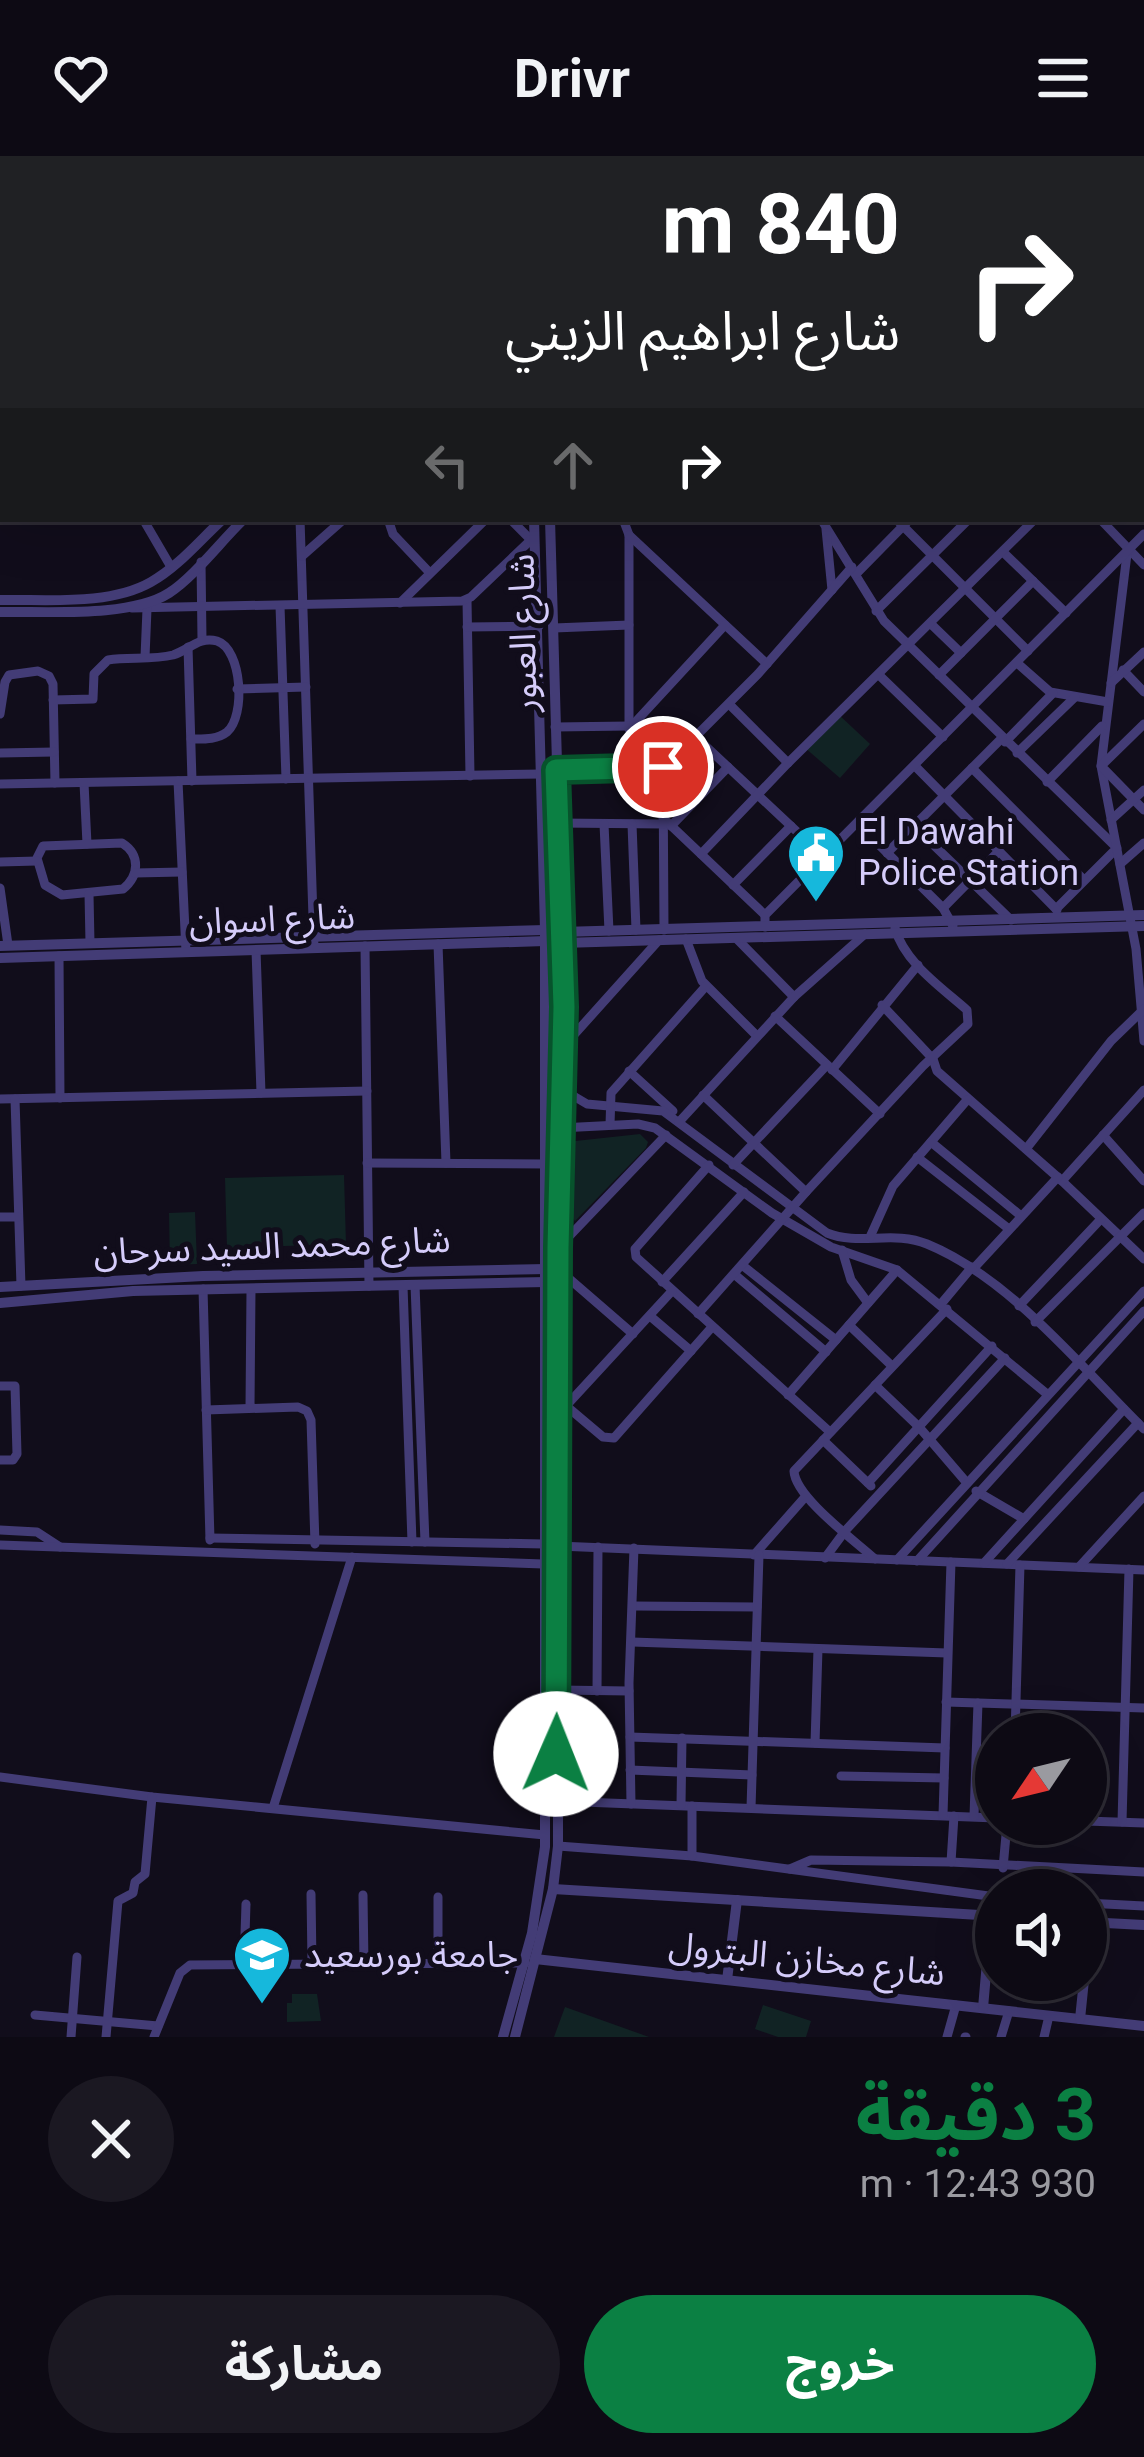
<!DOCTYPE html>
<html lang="ar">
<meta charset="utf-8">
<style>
:root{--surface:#0d0a14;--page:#1b1822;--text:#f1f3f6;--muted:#9a9aa0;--line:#2d2b34;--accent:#0b8043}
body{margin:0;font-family:Roboto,"Noto Sans Arabic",sans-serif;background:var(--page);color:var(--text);direction:rtl;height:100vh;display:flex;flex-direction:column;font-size:45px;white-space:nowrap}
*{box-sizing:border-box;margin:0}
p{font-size:39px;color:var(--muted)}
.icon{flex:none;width:66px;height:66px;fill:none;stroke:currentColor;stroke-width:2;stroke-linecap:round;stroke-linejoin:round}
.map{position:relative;height:1881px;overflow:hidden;direction:ltr}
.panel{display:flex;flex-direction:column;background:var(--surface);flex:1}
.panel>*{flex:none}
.banner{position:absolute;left:0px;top:0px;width:1146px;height:366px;box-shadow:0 12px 48px #0002,0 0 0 3px var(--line);direction:rtl;background:#202124;color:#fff;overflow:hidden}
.needle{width:78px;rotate:235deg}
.controls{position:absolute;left:975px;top:1557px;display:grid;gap:24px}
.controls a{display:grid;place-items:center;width:132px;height:132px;border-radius:50%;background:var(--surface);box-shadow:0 12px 48px #0002,0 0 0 3px var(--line);font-size:60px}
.pin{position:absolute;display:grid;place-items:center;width:102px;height:102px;color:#fff;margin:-51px;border:6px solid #fff;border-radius:50%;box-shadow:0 3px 12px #0007}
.me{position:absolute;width:132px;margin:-66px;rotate:1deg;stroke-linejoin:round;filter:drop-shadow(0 0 9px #0008)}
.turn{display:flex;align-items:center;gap:42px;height:252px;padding:0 48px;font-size:54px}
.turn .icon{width:156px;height:156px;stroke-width:2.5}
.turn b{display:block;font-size:84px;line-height:102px}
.lanes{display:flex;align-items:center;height:114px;padding:0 48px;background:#0003;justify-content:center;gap:60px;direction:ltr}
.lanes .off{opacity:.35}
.round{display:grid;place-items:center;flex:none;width:126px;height:126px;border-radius:63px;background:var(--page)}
.head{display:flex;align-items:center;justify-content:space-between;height:204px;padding:0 48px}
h1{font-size:72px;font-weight:700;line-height:90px;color:var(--accent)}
.primary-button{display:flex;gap:24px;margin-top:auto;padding:24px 48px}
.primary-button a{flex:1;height:138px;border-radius:72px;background:var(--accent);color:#fff;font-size:48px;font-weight:700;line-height:138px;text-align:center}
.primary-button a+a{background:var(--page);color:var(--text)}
header{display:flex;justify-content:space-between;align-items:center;height:156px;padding:0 48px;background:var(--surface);font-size:54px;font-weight:700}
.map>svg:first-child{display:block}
.green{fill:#112324}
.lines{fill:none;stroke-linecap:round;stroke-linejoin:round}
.minor{stroke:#433c76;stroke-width:9}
.tertiary{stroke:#433c76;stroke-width:10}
.trunk{stroke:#da58c0;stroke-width:14}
.route-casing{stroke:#07532c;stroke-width:30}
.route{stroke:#0b8043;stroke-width:21}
.labels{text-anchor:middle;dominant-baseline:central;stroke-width:10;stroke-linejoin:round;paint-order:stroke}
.street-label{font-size:36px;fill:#d5ccfa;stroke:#110d1b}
.poi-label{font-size:36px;fill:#d5ccfa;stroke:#110d1b;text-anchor:start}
</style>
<header><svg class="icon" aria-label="menu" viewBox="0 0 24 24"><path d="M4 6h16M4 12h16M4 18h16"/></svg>Drivr<svg class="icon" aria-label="heart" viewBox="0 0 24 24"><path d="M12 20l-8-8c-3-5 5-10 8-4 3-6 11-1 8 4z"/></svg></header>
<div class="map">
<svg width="1144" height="1881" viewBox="0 0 1144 1881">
<rect width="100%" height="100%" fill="#110d1b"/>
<g class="green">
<path d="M838 558 870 588 840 622 804 591Z"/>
<path d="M640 978 648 986 646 992 575 1065 565 1053 566 986Z"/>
<path d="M344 1019 346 1088 227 1092 225 1022Z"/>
<path d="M195 1056 197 1108 170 1109 169 1057Z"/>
<path d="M292 1838H317L321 1865 287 1866V1847H292Z"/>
<path d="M763 1849 811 1865 806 1881H778L755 1873Z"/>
<path d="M565 1851 649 1881H554Z"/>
</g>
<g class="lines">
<g class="minor">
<path d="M52 0V3"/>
<path d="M102 0V3"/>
<path d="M298 0 300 3"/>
<path d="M592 0 595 3"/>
<path d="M726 0 729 3"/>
<path d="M752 0 754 3"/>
<path d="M913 0 916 3"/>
<path d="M0 1 3 64"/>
<path d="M547 3 550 0"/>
<path d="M832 3 835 0"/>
<path d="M864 3 867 0"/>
<path d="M1131 3 1134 0"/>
<path d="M0 109H3"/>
<path d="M1143 193 1144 192"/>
<path d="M1143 230 1144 231"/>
<path d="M0 235 3 234"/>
<path d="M143 363 171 411"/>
<path d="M300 363 314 792"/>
<path d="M388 363 393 378 430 417"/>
<path d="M510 363 531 384"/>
<path d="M623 363 629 379V570L663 611 664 774"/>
<path d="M821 363 884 465 1117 692 1056 753"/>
<path d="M896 363 1028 495"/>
<path d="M1100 363 1144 409"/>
<path d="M826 373 832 434"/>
<path d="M629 379 767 508"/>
<path d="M1003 396 1066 457"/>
<path d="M1127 398 1101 610 1136 793 1144 885"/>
<path d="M302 400 344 363"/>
<path d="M201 406 202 484"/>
<path d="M856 418 910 363"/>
<path d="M467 444 470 620"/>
<path d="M400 447 486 363"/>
<path d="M280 450 286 623"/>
<path d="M132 452 462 445 471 441 534 381"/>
<path d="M876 455 969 363"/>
<path d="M931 468 961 497"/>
<path d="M467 471 539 470"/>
<path d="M554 472 629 469"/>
<path d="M188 491 192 625"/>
<path d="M145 501 147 453"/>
<path d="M1017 507 1050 536 1108 546"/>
<path d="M1123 514 1144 536"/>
<path d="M879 519 943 581"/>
<path d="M939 519 1033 425"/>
<path d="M1111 527 1144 496"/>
<path d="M237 533 306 531"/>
<path d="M53 544 93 543 94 518 108 504C129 501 153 504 173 499 189 494 199 480 217 485 242 493 246 560 227 576 217 584 203 583 191 583"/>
<path d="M729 548 788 607"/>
<path d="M0 558 5 526 9 519 38 515 49 520 53 528 55 627"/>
<path d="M1144 568 1101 610 1144 654"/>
<path d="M555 571 629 570"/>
<path d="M629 573 725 469"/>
<path d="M697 582 824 701"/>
<path d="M1005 586 1053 537"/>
<path d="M0 597 54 596"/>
<path d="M1017 597 1075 541"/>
<path d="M915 610 1057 754"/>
<path d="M972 612 1084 724"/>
<path d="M556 614 663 611 670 606 758 518 852 411"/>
<path d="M178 625 186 796"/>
<path d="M1047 626 1102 570"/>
<path d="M84 627 87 688"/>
<path d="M0 628 541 618"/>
<path d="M663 662 765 759"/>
<path d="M1111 664 1144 634"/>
<path d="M558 667 663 668"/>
<path d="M604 668 609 775"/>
<path d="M632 668 636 774"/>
<path d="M858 668 943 752 953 770"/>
<path d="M671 670 728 611"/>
<path d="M914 670 1011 764"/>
<path d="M122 687C141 699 139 720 123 733L62 739 45 729 37 702 43 690Z"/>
<path d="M887 697 1002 582"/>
<path d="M701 698 788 607 1035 363"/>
<path d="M0 706 37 705"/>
<path d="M1120 708 1144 687"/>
<path d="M135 717 182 716"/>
<path d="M733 729 791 670"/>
<path d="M0 732 8 789"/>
<path d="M89 738 90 787"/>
<path d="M943 752 999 695"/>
<path d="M765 771V759L1144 378"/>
<path d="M736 782 794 841"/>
<path d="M686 783 702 825 757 880"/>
<path d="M438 788 446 1007"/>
<path d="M365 790 369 1130"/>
<path d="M256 794 261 937"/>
<path d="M59 800 60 942"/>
<path d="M882 849 933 903 937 915 1062 1025 1144 1103"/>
<path d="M775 860 880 958"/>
<path d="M563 891 659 784"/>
<path d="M832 914 918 809"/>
<path d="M629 915 673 955"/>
<path d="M560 932 587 948 663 955 827 1077C859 1090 894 1074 927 1088 1010 1122 1080 1210 1144 1273"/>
<path d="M703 939 806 1036"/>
<path d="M0 943 367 935"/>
<path d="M15 943 21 1130"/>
<path d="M679 966 794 841 865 778"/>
<path d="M610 969 611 937 706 830"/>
<path d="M560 972 638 968 655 972 772 1057 831 1091 897 1114 1047 1238"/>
<path d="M1103 979 1144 1025"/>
<path d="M931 986 1021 1060"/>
<path d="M1026 993 1111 885 1144 853"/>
<path d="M917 1001 1009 1073"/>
<path d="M367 1007 546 1008"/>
<path d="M709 1009 635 1093 636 1101 830 1276"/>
<path d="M733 1009 827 909"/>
<path d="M1062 1025 1144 934"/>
<path d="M0 1061H18"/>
<path d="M870 1081 893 1030 967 944"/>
<path d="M558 1092 666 979"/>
<path d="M842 1094 851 1124 868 1147"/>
<path d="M742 1109 836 1184"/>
<path d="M974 1112 1058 1021"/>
<path d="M558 1113 633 1178"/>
<path d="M734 1118 826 1196"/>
<path d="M662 1126 744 1036"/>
<path d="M415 1129 425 1386"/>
<path d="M403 1130 412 1386"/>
<path d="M203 1133 210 1384"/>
<path d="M941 1148 972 1111"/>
<path d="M1019 1150 1101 1063"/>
<path d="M698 1158 806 1036 923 910 968 868 967 854C941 831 904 806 895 772"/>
<path d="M650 1160 691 1195"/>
<path d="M1035 1166 1144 1057"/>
<path d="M849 1169 892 1210"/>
<path d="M875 1229 919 1271 967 1327"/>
<path d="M0 1230H15L17 1298 13 1304H0"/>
<path d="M788 1239 897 1114"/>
<path d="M558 1243 603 1281 614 1282 712 1171"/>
<path d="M566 1250 672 1135"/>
<path d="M250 1251 251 1133"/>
<path d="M206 1254 298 1251 307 1255 311 1264 315 1388"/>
<path d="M823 1284 871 1330"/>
<path d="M868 1327 992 1190"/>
<path d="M976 1335 1024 1363"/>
<path d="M0 1374 37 1376 60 1391"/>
<path d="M210 1382 544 1388"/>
<path d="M0 1389 543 1408"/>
<path d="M558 1390 1144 1414"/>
<path d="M754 1399 806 1340"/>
<path d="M825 1402 845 1375 1005 1202"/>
<path d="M875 1403C854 1384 795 1341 794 1315L947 1153"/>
<path d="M897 1404 1144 1135"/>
<path d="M917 1405 1144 1155"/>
<path d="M984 1407 1124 1253"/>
<path d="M1007 1408 1138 1267"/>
<path d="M1079 1411 1144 1340"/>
<path d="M634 1450 757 1451"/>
<path d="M632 1486 947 1497"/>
<path d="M558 1534 629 1535"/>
<path d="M597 1535 598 1391"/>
<path d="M946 1546 1144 1552"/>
<path d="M1015 1578 1020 1409"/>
<path d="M630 1581 945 1592"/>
<path d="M815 1587 818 1493"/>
<path d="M630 1614 752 1619"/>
<path d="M841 1620 944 1622"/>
<path d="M0 1621 152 1641 545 1679"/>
<path d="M556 1645 996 1662"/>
<path d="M631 1648 629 1527 634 1392"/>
<path d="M681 1649 682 1582"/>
<path d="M273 1652 352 1401"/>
<path d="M751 1652 759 1399"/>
<path d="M943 1659 951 1406"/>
<path d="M974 1660 978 1547"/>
<path d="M1086 1665 1144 1667"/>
<path d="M1122 1666 1129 1413"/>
<path d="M558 1690 692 1700 996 1741"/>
<path d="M692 1700V1650"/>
<path d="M951 1706 1144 1716"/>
<path d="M1003 1712 1007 1668"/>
<path d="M790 1713 811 1704 951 1706 954 1660"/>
<path d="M311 1738 312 1808"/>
<path d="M363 1739 364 1809"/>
<path d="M1086 1747 1144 1750"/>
<path d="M438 1808V1741"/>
<path d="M244 1809 246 1748"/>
<path d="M35 1859 158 1870"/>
<path d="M71 1881 77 1801"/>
<path d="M106 1881 118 1745 133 1737 135 1726 145 1718 152 1641"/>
<path d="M154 1881 180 1817 190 1809 525 1807"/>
<path d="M947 1881 956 1849"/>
<path d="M965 1881H966"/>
<path d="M1001 1881 1009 1855"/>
<path d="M1044 1881 1049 1860"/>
</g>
<g class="tertiary">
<path d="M1078 0 1081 3"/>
<path d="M1094 0 1097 3"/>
<path d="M615 3 619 0"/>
<path d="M632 3 635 0"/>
<path d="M1143 51 1144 52"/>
<path d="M1143 67 1144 68"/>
<path d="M0 444C47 443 109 450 151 426 178 411 200 384 223 363"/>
<path d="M0 456C47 455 130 462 169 437 194 421 221 385 244 363"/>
<path d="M562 776 1144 759"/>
<path d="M562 787 1144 770"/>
<path d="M0 790 545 774"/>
<path d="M0 802 545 785"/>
<path d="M0 1131 203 1120 546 1113"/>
<path d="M0 1147 133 1135 546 1126"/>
<path d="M553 1733 996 1760"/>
<path d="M1086 1766 1144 1769"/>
<path d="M1086 1801 1089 1766"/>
<path d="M535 1803 1144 1870"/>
<path d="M727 1824 737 1744"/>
<path d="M983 1852 991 1760"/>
<path d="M1080 1863 1084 1824"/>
<path d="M503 1881 532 1777 545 1691V774L534 363"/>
<path d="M515 1881 553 1733 558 1690V1092L564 851 550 363"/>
</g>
<path class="trunk" d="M0 1 16 0"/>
</g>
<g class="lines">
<g class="route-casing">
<path id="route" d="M556 1598 558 1092 564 851 556 614 663 611"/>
</g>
<use href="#route" class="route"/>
</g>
<defs>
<g id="civic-pin" transform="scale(3)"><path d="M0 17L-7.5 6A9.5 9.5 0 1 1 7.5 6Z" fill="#16b8dc" stroke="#110d1b"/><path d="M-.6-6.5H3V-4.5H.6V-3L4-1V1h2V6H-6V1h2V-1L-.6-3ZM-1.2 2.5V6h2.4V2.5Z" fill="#fff"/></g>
<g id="university-pin" transform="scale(3)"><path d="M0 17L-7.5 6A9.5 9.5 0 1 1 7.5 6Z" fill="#16b8dc" stroke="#110d1b"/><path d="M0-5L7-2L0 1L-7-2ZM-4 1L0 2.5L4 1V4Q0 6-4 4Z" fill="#fff"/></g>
</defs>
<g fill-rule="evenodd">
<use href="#civic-pin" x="816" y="697"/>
<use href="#university-pin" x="262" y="1799"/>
</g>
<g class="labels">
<g class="street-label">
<text transform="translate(523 477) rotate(-91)">شارع العبور</text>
<text transform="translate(272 763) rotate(-2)">شارع اسوان</text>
<text transform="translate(272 1090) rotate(-2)">شارع محمد السيد سرحان</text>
<text transform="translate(807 1803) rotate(6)">شارع مخازن البترول</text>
</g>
<g class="poi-label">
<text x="858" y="676">El Dawahi<tspan x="858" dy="41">Police Station</tspan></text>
<text x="304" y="1799">جامعة بورسعيد</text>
</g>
</g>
</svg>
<div class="controls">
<a><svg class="needle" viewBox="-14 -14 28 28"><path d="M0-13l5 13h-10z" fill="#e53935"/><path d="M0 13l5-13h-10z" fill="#9a9aa0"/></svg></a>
<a><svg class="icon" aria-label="sound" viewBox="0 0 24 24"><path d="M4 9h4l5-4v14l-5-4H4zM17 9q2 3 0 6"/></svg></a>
</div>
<div class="pin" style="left:663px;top:611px;background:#d93025"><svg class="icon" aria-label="arrive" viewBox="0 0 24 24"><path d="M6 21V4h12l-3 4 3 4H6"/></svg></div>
<svg class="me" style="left:556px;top:1598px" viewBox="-20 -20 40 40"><circle r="19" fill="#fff"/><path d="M0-13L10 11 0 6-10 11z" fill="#0b8043"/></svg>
<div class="banner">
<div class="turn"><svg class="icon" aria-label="right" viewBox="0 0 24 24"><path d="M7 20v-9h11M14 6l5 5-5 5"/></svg><div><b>840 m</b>شارع ابراهيم الزيني</div></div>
<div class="lanes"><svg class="icon off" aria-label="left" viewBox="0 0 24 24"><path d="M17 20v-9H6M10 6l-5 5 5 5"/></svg><svg class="icon off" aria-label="ahead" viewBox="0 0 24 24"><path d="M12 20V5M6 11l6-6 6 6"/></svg><svg class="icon" aria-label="right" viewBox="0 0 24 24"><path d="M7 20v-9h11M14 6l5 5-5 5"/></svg></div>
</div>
</div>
<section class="panel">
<div class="head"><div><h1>3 دقيقة</h1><p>930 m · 12:43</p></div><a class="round"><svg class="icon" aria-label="close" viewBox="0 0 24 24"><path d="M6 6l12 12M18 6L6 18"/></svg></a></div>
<div class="primary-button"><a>خروج</a><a>مشاركة</a></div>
</section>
